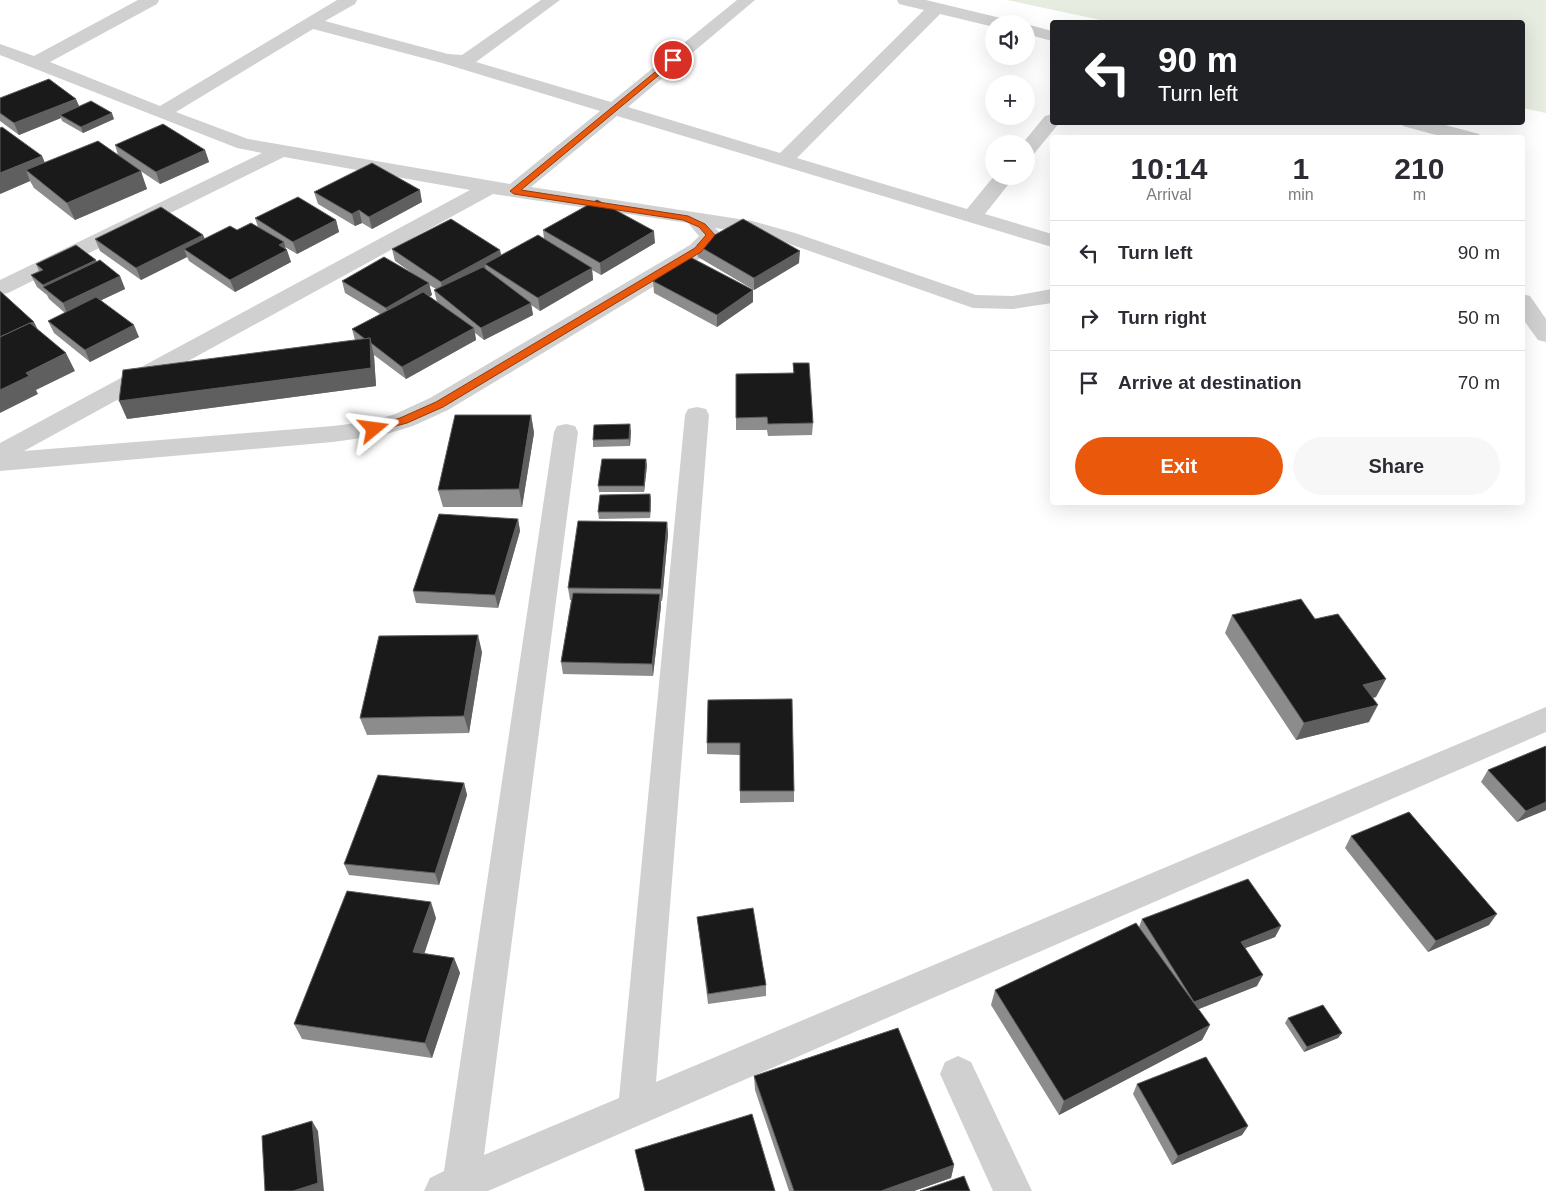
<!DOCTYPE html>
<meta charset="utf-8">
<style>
:root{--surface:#fff;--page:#f7f7f7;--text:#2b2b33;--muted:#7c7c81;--line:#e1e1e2;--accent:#ea580c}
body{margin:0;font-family:Helvetica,sans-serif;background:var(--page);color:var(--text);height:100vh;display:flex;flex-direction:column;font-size:19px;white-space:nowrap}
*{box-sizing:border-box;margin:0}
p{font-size:16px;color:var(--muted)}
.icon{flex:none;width:28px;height:28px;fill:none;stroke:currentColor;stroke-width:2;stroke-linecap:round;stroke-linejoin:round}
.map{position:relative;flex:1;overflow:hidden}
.panel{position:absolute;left:1050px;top:135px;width:475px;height:370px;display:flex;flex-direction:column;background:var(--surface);border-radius:5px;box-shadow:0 5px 20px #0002}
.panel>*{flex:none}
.banner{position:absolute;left:1050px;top:20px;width:475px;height:105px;border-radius:5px;box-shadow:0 5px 20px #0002;background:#202124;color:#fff;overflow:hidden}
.tools{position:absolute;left:985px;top:15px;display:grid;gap:10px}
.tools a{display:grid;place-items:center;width:50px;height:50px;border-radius:50%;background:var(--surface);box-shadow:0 5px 20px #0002;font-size:25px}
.pin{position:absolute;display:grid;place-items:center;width:42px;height:42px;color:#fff;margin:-21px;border:2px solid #fff;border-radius:50%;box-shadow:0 1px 5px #0007}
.me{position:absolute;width:55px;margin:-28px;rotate:74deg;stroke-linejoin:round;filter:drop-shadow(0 0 4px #0008)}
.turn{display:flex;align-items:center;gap:18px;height:105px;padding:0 25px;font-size:22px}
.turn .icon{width:65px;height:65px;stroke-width:2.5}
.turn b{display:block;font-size:35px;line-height:42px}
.eta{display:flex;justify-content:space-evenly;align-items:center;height:85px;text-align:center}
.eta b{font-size:30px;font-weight:700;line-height:35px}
.action{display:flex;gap:10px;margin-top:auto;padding:10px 25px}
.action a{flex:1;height:58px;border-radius:30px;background:var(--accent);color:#fff;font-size:20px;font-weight:700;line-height:58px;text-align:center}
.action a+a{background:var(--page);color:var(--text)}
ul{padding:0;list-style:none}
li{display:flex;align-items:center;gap:15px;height:65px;padding:0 25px;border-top:1px solid var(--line)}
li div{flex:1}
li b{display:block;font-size:19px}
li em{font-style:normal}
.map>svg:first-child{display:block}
.green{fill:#e6ecdf}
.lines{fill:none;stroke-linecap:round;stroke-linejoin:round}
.minor{fill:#d0d0d0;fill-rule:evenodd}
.wall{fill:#8c8c8c;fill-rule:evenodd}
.shaded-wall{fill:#5f5f5f}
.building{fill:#1a1a1a;stroke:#5f5f5f}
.route{fill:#ea580c;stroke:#983908}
</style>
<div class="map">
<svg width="1546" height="1191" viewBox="0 0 1546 1191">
<rect width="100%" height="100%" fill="#fff"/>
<path class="green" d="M1007 0H1546V113L1523 108 1522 22H1110Z"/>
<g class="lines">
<g class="minor">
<path d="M138 0H159L157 4 50 62 160 106 337 0H357L355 4 325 21 448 54 462 55 541 0H560L476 62 611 102 737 0H755L628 107 780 153 924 10 899 4 897 0H926L1009 20 1011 24H994V27L940 14 797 158 967 209 994 176H1015L985 214 1052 234V247L617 116 531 187 752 221 795 233 976 295 1013 296 1052 289V303L1013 309 973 308 781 241 750 233 715 228 722 235 706 255 448 410 413 426 383 435 333 442 0 471V443L470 190 284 157 8 293 0 295V280L262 153 237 148 0 55V44L34 56ZM313 29 442 63 600 111 510 184 248 139 176 112ZM493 194 688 223 699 236 690 245 430 398 395 414 373 421 333 426 24 451Z"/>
<path d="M1026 24 1052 31V41L1026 34Z"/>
<path d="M1052 114V122H1060L1033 155 1026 157V144H1022L1045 116Z"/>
<path d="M1401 122H1434L1479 134 1481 138H1447L1403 126Z"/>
<path d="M1522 294 1530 296 1546 319V342L1538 340 1522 318Z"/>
<path d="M697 407 706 409 709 415 656 1082 1546 707V732L488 1191H424L430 1178 444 1171 554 432 557 426 566 424 575 426 578 432 484 1155 619 1098 685 415 688 409Z"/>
<path d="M958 1056 971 1062 1032 1191H993L940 1074 945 1062Z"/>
</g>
</g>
<g class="wall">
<path d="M0 98 79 106 114 119 83 133 62 121 61 118 19 135 0 121Z"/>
<path d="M115 145 205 150 209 162 160 184 139 170 147 189 75 220 34 188 30 181 0 194 42 156 45 163 118 155Z"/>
<path d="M314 192 422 202 372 229 362 223 355 226 318 204Z"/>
<path d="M255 218 336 220 339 232 297 254 285 247 291 262 235 292 189 261 187 257 141 280 100 251 95 239 203 235 205 239 258 227Z"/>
<path d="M543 230 655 243 601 275 592 270 593 280 540 311 531 305 533 315 484 340 475 333 476 340 406 379 374 355 376 386 127 419 355 340 352 329 380 314 345 293 342 281 412 273 395 261 392 249 501 255 544 239ZM429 285 436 289 434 290 437 302 429 296 432 295Z"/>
<path d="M697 245 799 263 754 290 698 257Z"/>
<path d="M97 262 120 276 125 289 101 300 139 337 90 362 54 333 48 321 65 313 49 299 47 295 37 287 31 275 39 271 36 264Z"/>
<path d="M653 281 753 302 717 327 654 293Z"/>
<path d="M793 363 813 423 812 435 768 436 767 430H736V418L793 373Z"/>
<path d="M531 415 534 433 522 507H443L438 490Z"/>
<path d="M631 431 630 446 593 447V440Z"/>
<path d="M647 465 644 492H599L598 486Z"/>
<path d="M650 494 651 500 650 518 599 519 598 512Z"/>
<path d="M518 519 520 531 498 608 416 603 413 591Z"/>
<path d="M667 522 668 534 662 601H661V606L653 676 563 674 561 662 571 600H570L568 588Z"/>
<path d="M1232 615 1376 697 1372 698 1369 722 1296 740 1225 633Z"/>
<path d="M482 652 469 733 367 735 360 718Z"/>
<path d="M708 700 794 791V802L740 803V755L707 754V743Z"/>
<path d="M1546 746V810L1517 822 1481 782 1488 770Z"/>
<path d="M464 783 467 795 439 885 349 875 344 864Z"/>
<path d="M1351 836 1489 925 1428 952 1345 848Z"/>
<path d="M697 917 766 985V996L708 1004Z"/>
<path d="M436 918 424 953 454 958 460 973 432 1058 302 1039 294 1024Z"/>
<path d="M1142 919 1281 926 1275 937 1245 948 1257 986 1198 1009 1210 1025 1202 1040 1059 1115 991 1005 995 990 1139 927Z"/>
<path d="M1288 1018 1342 1033 1338 1038 1304 1052 1285 1023Z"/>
<path d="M754 1076 954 1165 951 1178 914 1191H789L755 1090Z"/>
<path d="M1137 1084 1248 1126 1242 1135 1172 1165 1133 1094Z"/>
</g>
<g class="shaded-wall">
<path d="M76 99 81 110 60 115 61 118 19 135 14 123Z"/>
<path d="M112 113 114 119 83 133 81 127Z"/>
<path d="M205 150 209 162 160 184 156 172Z"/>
<path d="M42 156 49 173 26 170 30 181 0 194V173Z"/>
<path d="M141 171 147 189 75 220 67 203Z"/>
<path d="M420 190 422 202 372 229 369 217Z"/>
<path d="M359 210 362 223 355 226 352 214Z"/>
<path d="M336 220 339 232 297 254 293 242Z"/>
<path d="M654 231 655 243 601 275 600 263Z"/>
<path d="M203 235 208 247 184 249 187 257 141 280 136 268Z"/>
<path d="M284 242 286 250H287L291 262 235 292 230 280Z"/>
<path d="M500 250 503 262 485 264 486 271 443 294 441 282Z"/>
<path d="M800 251 799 263 754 290V278Z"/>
<path d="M96 260 101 272 45 288 43 285Z"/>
<path d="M592 268 593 280 540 311 538 298Z"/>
<path d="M120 276 125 289 68 316 63 303Z"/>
<path d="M429 283 432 295 390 320 386 308Z"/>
<path d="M753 290V302L717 327V315Z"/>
<path d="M531 303 533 315 484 340 481 328Z"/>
<path d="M34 322 40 334 0 338Z"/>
<path d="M134 325 139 337 90 362 85 350Z"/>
<path d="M474 328 476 340 406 379 402 367Z"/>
<path d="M370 338 374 356 376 386 127 419 119 401Z"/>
<path d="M66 353 75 371 36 390 38 394 0 413V390L26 373Z"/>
<path d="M531 415 534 433 522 507 519 489Z"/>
<path d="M630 424 631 431 630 446 629 439Z"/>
<path d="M646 459 647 465 644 492V486Z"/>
<path d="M650 494 651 500 650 518Z"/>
<path d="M518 519 520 531 498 608 495 595Z"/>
<path d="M667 522 668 534 662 601 661 589Z"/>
<path d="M660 594 661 606 653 676 652 664Z"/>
<path d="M478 635 482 652 469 733 464 716Z"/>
<path d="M1386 679 1376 697 1354 702 1363 685Z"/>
<path d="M1378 705 1369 722 1296 740 1304 723Z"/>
<path d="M464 783 467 795 439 885 435 873Z"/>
<path d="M1546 802V810L1517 822 1526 811Z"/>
<path d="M431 902 436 918 420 967 413 952Z"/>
<path d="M1497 914 1489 925 1428 952 1436 941Z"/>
<path d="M1281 926 1275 937 1235 952 1241 942Z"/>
<path d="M454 958 460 973 432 1058 425 1043Z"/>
<path d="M1263 975 1257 986 1189 1013 1194 1002Z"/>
<path d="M1210 1025 1202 1040 1059 1115 1064 1101Z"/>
<path d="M1342 1033 1338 1038 1304 1052 1307 1047Z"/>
<path d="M312 1121 318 1131 324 1191H293Z"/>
<path d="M1248 1126 1242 1135 1172 1165 1178 1156Z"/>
<path d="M954 1165 951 1178 914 1191H881Z"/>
</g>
<g class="building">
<path d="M49 79 76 99 14 123 0 113V98Z"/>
<path d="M91 101 112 113 81 127 60 115Z"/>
<path d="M163 124 205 150 156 172 115 145Z"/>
<path d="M2 127 42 156 0 173V128Z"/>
<path d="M98 141 141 171 67 203 26 170Z"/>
<path d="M372 163 420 190 369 217 359 210 352 214 314 192Z"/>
<path d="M298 197 336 220 293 242 255 218Z"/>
<path d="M597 200 654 231 600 263 543 230Z"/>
<path d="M161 207 203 235 136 268 95 239Z"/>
<path d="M451 219 500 250 441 282 392 249Z"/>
<path d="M743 219 800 251 754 278 697 245Z"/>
<path d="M251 223 284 242 279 245 287 250 230 280 184 249 230 226 237 230Z"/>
<path d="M538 235 592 268 538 298 485 264Z"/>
<path d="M76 245 96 260 43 285 31 275 43 270 36 264Z"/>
<path d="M384 257 429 283 386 308 342 281Z"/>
<path d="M690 257 753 290 717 315 653 281Z"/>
<path d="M100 260 120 276 63 303 43 287Z"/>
<path d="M483 267 531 303 481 328 434 290Z"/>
<path d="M0 291 34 322 31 323H30L0 337Z"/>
<path d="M423 292 474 328 402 367 371 343 370 338 365 339 352 329Z"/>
<path d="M96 297 134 325 85 350 48 321Z"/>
<path d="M30 323 66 353 26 373 29 376 0 390V337Z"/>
<path d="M370 338 371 368 119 401 123 370Z"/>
<path d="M793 363H809L813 423 768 424 767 417 736 418V374L794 373Z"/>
<path d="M455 415H531L519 489 438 490Z"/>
<path d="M630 424 629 439 593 440 594 425Z"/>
<path d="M602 459H646L644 486H598Z"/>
<path d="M650 494V512H598L600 495Z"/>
<path d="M439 514 518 519 495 595 413 591Z"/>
<path d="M578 521 667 522 661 589 568 588Z"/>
<path d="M573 593 660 594 652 664 561 662Z"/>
<path d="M1301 599 1315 619 1338 614 1386 679 1363 685 1378 705 1304 723 1232 615Z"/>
<path d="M478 635 464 716 360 718 379 636Z"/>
<path d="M792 699 794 791H740V743H707L708 700Z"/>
<path d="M1546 746V802L1526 811 1488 770Z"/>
<path d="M378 775 464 783 435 873 344 864Z"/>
<path d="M1409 812 1497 914 1436 941 1351 836Z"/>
<path d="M1248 879 1281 926 1241 942 1263 975 1194 1002 1142 919Z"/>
<path d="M347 891 431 902 413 952 454 958 425 1043 294 1024Z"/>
<path d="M753 908 766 985 708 994 697 917Z"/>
<path d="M1136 923 1210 1025 1064 1101 995 990Z"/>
<path d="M1323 1005 1342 1033 1307 1047 1288 1018Z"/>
<path d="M898 1028 954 1165 881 1191H794L754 1076Z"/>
<path d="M1206 1057 1248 1126 1178 1156 1137 1084Z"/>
<path d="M752 1114 775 1191H645L635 1150Z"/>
<path d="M312 1121 318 1183 293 1191H265L262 1136Z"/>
<path d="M964 1176 970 1191H920Z"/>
</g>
<path class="route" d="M671 59 677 60 521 190 688 216 705 224 715 235 701 252 443 407 407 423 374 432 370 431V427L400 418 436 402 695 248 706 235 699 227 683 220 514 194 510 191Z"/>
</svg>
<div class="tools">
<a><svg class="icon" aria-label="sound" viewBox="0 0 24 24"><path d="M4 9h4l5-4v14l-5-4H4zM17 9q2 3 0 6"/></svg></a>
<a>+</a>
<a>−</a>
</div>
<div class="pin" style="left:673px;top:60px;background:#d93025"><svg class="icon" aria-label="arrive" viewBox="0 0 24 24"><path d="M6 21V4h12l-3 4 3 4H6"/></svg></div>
<svg class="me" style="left:374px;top:429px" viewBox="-20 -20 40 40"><path d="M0-17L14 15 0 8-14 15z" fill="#ea580c" stroke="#fff" stroke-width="4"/></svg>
<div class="banner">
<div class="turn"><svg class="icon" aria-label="left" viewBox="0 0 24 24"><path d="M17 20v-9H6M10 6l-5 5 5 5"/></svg><div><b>90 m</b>Turn left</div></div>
</div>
<section class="panel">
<div class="eta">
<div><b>10:14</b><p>Arrival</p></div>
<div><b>1</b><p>min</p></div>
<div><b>210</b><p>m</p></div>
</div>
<ul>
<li><svg class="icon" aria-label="left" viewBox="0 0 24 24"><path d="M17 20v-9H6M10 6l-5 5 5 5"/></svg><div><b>Turn left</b></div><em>90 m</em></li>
<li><svg class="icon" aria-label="right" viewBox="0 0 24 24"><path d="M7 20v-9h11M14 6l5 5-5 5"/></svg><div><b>Turn right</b></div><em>50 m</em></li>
<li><svg class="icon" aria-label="arrive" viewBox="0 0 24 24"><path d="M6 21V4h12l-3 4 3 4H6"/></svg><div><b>Arrive at destination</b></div><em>70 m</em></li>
</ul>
<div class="action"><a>Exit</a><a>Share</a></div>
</section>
</div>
